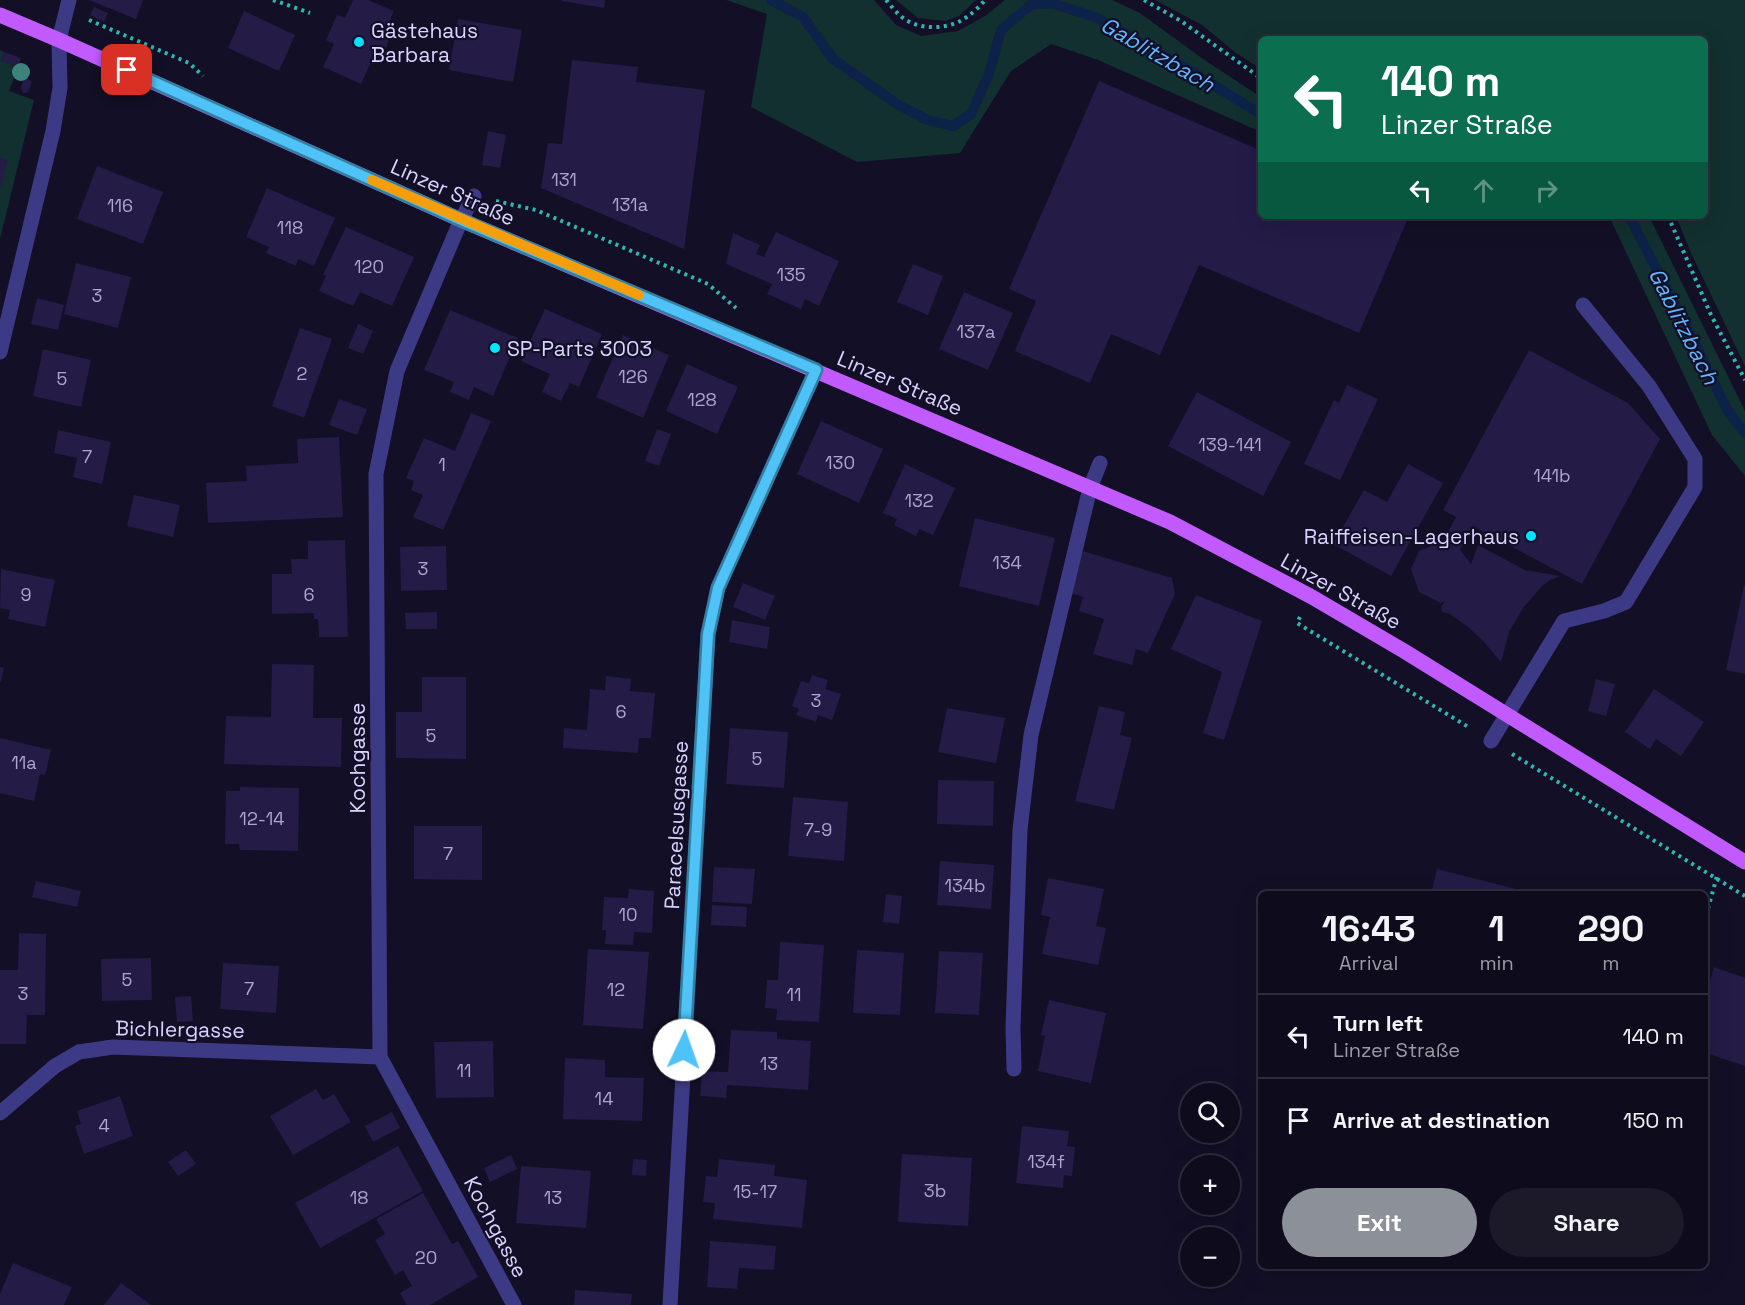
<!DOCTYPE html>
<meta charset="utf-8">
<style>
:root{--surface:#0e0b1c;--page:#1c1929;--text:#f1f3f6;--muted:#9b9ba3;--line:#2e2b3b;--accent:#8c9099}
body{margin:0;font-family:"Space Grotesk",sans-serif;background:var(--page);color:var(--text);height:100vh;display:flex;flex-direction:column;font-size:22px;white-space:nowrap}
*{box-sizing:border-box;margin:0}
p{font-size:20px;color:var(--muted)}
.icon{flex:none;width:33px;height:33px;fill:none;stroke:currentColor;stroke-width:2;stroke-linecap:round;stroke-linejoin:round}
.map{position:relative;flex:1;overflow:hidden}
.panel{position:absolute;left:1258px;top:891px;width:450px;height:378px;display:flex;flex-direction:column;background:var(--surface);border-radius:9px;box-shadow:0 6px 24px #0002,0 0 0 2px var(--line)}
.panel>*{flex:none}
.banner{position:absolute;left:1258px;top:36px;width:450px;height:183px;border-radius:9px;box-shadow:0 6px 24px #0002,0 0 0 2px var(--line);background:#0b6e4f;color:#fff;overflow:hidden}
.fabs{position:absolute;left:1180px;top:1083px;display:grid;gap:12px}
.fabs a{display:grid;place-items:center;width:60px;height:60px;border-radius:50%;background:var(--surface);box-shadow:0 6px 24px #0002,0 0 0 2px var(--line);font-size:30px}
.pin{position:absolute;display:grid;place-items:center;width:51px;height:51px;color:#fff;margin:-26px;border-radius:12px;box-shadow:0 3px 9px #0006}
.me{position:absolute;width:66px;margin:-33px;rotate:3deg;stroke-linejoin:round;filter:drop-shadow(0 0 4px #0008)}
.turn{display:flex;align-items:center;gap:21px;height:126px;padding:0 24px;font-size:27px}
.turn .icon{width:78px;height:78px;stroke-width:2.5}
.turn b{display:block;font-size:42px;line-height:51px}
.lanes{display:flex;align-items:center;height:57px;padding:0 24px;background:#0003;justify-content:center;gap:30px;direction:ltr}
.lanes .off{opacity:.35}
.eta{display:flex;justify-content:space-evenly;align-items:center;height:102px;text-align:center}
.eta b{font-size:36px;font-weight:700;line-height:42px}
.cta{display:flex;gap:12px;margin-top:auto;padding:12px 24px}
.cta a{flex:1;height:69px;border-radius:36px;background:var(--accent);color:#fff;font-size:24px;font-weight:700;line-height:69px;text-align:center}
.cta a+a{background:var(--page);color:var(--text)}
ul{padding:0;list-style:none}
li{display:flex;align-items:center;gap:18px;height:84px;padding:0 24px;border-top:2px solid var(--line)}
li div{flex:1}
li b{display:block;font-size:22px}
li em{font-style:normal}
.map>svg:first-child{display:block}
.green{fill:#12302f}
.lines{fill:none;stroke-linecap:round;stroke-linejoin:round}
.stream{stroke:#0c2248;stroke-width:10}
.building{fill:#241b47}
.path{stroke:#2fb8b0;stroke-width:4;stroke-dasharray:3 4.5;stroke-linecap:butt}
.service{stroke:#3d3a85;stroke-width:15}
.minor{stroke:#3d3a85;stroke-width:15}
.tertiary{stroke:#3d3a85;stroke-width:15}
.primary{stroke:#c25bff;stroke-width:15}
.tree{fill:#3d827b}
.route-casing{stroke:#337fa1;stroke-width:15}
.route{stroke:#4fc3f7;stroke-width:10}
.slow{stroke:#f59e0b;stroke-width:10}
.poi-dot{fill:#00e5ff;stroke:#130f26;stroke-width:2}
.labels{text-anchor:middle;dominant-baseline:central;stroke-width:4.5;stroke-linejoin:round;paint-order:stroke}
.number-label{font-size:18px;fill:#aca6d1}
.poi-label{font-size:21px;fill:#d9d4ff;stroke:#130f26;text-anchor:start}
.street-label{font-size:21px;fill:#d9d4ff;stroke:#130f26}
.water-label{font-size:22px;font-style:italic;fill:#62b6ff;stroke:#130f26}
</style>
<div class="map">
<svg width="1745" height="1305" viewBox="0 0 1745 1305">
<rect width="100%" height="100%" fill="#130f26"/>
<g class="green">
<path d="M726 0H874L896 25 921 36 958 31 985 16 1005 0H1112L1140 13 1203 59 1261 97V132L1098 60 1051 44 1011 71 960 153 857 162 751 107 767 14Z"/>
<path d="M896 0H976L959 16 945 21 918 18Z"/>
<path d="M1155 0H1745V366L1691 253 1676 216H1706V39H1262L1261 69 1236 53 1202 25Z"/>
<path d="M0 50 4 52 1 61 18 67 9 91 34 100 0 239Z"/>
<path d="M1609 216H1649L1745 411V476L1712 435Z"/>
</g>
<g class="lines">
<g class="stream">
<path d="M771 0 803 17 833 59 897 104 928 120 953 126 971 114 989 74 1001 30 1032 4H1054L1095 17 1191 71 1262 115"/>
<path d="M1629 216 1695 343 1727 410 1745 433"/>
</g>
</g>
<g class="building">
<path d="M89 0H143L136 19Z"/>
<path d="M353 0H368L394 11 383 35 390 38 379 64 372 60 361 84 323 67 334 44 326 40 337 15 345 18Z"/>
<path d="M562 0H605L604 8 562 1Z"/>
<path d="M94 7 108 13 104 22 90 15Z"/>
<path d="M244 11 295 35 279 71 228 48Z"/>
<path d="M458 19 522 30 513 82 449 70Z"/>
<path d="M4 52 21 58 18 67 1 61Z"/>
<path d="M572 60 638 67 636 82 705 90 684 249 541 188 548 143 562 144Z"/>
<path d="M24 78 32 81 29 91 26 93H23L21 88Z"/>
<path d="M1099 81 1262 151V216H1409L1359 333 1199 265 1160 355 1111 334 1090 383 1015 351 1036 301 1009 289Z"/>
<path d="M488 131 506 135 500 168 482 165Z"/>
<path d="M0 158 8 160 1 186H0Z"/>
<path d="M97 166 163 192 143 244 77 219Z"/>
<path d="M267 188 335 218 314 266 298 259 296 266 266 253 269 247 246 237Z"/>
<path d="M346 227 414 257 392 306 360 292 353 306 319 291 326 276 323 275Z"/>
<path d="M776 232 839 261 819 306 805 299 801 309 767 294 772 284 726 264 733 233 760 245 756 254 764 257Z"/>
<path d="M76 263 131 277 118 328 64 314Z"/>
<path d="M913 264 943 276 928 315 897 302Z"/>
<path d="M964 292 1013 313 988 370 939 349Z"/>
<path d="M37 298 64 305 58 330 31 324Z"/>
<path d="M545 309 602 334 579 387 570 383 561 401 542 392 550 374 521 361Z"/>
<path d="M450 310 518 338 493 396 474 387 469 400 450 392 454 382 424 370Z"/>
<path d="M358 324 373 331 363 354 348 348Z"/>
<path d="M300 328 332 339 304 418 272 406Z"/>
<path d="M623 335 669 355 643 418 596 397Z"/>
<path d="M43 349 91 360 81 407 33 396Z"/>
<path d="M1529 350 1628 403 1660 439 1582 584 1473 526 1460 550 1471 564 1478 545 1525 570 1560 576 1550 580 1542 586 1523 608 1509 632 1501 662 1484 642 1468 627 1450 614 1442 612 1441 607 1445 601 1441 603 1419 592 1411 569 1419 551 1443 541 1456 517 1443 510Z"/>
<path d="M687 364 738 387 717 434 666 411Z"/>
<path d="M1347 385 1378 399 1340 480 1304 464 1334 400 1339 403Z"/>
<path d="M1197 392 1291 442 1263 496 1168 446Z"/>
<path d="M339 399 367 409 357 435 329 425Z"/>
<path d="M471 413 491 421 443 530 413 517 423 495 411 490 414 481 406 478 424 438 455 451Z"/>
<path d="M821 421 883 449 859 503 797 474Z"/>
<path d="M657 429 671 434 659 466 645 461Z"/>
<path d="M58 430 111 442 102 484 73 477 77 458 54 453Z"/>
<path d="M339 437 343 517 208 523 206 483 247 481 246 466 298 463 297 439Z"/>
<path d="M905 464 955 488 933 535 919 529 916 536 894 525 897 519 883 513Z"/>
<path d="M1408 464 1443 483 1391 576 1333 544 1364 490 1387 502Z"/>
<path d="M134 495 180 505 173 537 127 526Z"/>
<path d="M975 518 1055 538 1039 606 959 586Z"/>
<path d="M345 540 348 637H319L318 619H314V613L272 614V574H292L291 559H308V541Z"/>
<path d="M446 546 447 590 401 591 400 547Z"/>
<path d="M1083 551 1172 578 1175 594 1148 653 1136 649 1132 665 1093 654 1104 619 1079 611 1083 597 1070 593Z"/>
<path d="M1 569 55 580 45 627 8 619 10 610 0 608Z"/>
<path d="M743 583 775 596 765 620 733 607Z"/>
<path d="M1744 585 1745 586V674L1726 670Z"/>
<path d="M1196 595 1262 621 1224 740 1203 733 1222 672 1171 649Z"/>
<path d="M437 612V629H406L405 613Z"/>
<path d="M732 620 770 627 767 649 729 642Z"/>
<path d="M272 664 314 665 313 718H342L341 767 224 764 226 716 271 717Z"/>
<path d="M0 667 4 668 1 682H0Z"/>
<path d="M812 675 828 680 825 689 841 694 832 720 818 715 816 722 796 715 799 709 792 706 801 681 809 683Z"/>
<path d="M606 676 631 679 630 691 655 693 651 738H639L638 753 563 748 564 728 587 730 590 689 605 690Z"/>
<path d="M422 677H466V759L396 758V712H422Z"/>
<path d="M1596 679 1615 684 1606 716 1588 711Z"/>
<path d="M1654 689 1704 722 1681 756 1656 739 1650 749 1625 732Z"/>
<path d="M1099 706 1125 712 1120 735 1132 738 1114 810 1075 801Z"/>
<path d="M947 708 1005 718 996 763 938 752Z"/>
<path d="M730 728 788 732 784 788 726 784Z"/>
<path d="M0 738 51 750 45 775 40 774 34 801 0 793Z"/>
<path d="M938 780 994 781 993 826 937 824Z"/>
<path d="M240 787 299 788 298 851 240 850 239 844H225L226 791H240Z"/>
<path d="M793 797 848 802 844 861 788 856Z"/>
<path d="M414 826H482V880L414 879Z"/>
<path d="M940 861 994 865 991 909 937 905Z"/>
<path d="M714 867 755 869 752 904 712 902Z"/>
<path d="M1437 869 1524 891 1523 894H1431Z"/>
<path d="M1048 878 1104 889 1096 926 1106 928 1098 965 1042 954 1050 917 1041 915Z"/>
<path d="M36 881 81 891 77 907 32 897Z"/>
<path d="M629 889 654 891 652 933 634 932 633 945 605 944 606 930H602L604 897 628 898Z"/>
<path d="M886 894 902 896 899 924 883 922Z"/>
<path d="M712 905 747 907 746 927 711 925Z"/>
<path d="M19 933 46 934 45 1015H27L26 1044H0V970H18Z"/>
<path d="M780 942 824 945 819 1022 776 1020 777 1009 765 1008 767 980H778Z"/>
<path d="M588 949 649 952 643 1029 583 1025Z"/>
<path d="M857 950 904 953 900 1015 853 1013Z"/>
<path d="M939 951 983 953 979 1015 935 1013Z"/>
<path d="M151 958 152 1000 102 1001 101 959Z"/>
<path d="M223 963 279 966 276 1013 220 1009Z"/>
<path d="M1714 967 1745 978V1066L1706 1053V994Z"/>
<path d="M191 996 193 1021 177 1022 175 997Z"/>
<path d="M1049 1000 1106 1013 1091 1083 1038 1071 1045 1036 1041 1035Z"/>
<path d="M731 1030 777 1032V1039L811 1041 808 1090 727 1085 726 1098 700 1096 702 1071 728 1072Z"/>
<path d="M493 1041 494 1097 436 1098 434 1042Z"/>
<path d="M565 1058 605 1060V1077L644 1078 642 1121 563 1119Z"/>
<path d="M316 1089 323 1100 334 1094 351 1122 293 1155 270 1116Z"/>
<path d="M120 1096 133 1136 84 1154 75 1126 81 1124 77 1111Z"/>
<path d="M392 1112 400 1128 373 1142 365 1126Z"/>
<path d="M1022 1126 1069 1131 1067 1146 1075 1147 1072 1176 1064 1175 1063 1188 1016 1183Z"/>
<path d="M398 1146 423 1191 320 1248 295 1203Z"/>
<path d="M186 1150 196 1164 178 1176 168 1162Z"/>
<path d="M902 1154 972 1158 968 1226 898 1222Z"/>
<path d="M511 1155 517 1169 490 1182 484 1168Z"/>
<path d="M633 1159 647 1160 646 1176 632 1175Z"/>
<path d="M719 1159 775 1165 774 1176 807 1180 802 1228 713 1219 715 1203 703 1202 706 1176 717 1177Z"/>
<path d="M521 1166 591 1171 586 1228 516 1223Z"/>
<path d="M423 1193 452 1244 458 1241 478 1277 430 1305H407L400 1293 412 1286 403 1270 395 1275 375 1240 385 1234 376 1219Z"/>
<path d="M710 1241 776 1246 774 1270 739 1268 737 1289 707 1287Z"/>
<path d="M13 1263 72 1287 64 1305H0V1294Z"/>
<path d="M121 1283 151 1305H104Z"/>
<path d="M575 1290 632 1294 631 1305H574Z"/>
</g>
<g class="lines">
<g class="path">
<path d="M273 0 310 13"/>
<path d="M886 0C892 7 898 15 906 20 924 31 952 29 968 16 974 12 980 6 985 0"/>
<path d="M1144 0 1181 21 1262 79"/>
<path d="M89 20 189 63 203 76"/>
<path d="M496 201 536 210 708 284 736 308"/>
<path d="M1668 216 1711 315 1745 380"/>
<path d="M1300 617 1297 623 1470 728"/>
<path d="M1512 754 1745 896"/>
<path d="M1706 916 1717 876"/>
</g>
<g class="service">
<path d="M1491 741 1564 621 1604 611 1626 602 1695 487V459L1649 386 1583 305"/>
<path d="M1014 1069 1013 1027 1020 830 1031 735 1090 488 1100 463"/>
</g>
<g class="minor">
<path d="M474 196 461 220 397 371 376 474 380 1057 514 1305"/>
<path d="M0 352 53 131 60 88 59 40"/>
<path d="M0 1113 55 1066 79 1052 113 1047 380 1057"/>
<path d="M670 1305 708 634 718 587 816 370"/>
</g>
<path class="tertiary" d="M59 40 69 0"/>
<path class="primary" d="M0 15 59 40 461 220 1170 522 1312 597 1404 651 1745 862"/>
</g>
<circle class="tree" cx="21" cy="72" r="9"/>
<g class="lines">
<g class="route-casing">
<path id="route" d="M127 70 461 220 816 370 718 588 708 634 684 1050"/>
</g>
<use href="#route" class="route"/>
<path class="slow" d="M372 180 639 295"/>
</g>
<g class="poi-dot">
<circle cx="359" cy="42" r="6"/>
<circle cx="495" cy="348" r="6"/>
<circle cx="1531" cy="536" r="6"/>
</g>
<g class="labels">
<g class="number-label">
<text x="564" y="179">131</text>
<text x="630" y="204">131a</text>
<text x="120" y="205">116</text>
<text x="290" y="227">118</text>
<text x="369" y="266">120</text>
<text x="791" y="274">135</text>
<text x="97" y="295">3</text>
<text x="976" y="331">137a</text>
<text x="302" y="373">2</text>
<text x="633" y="376">126</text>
<text x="62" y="378">5</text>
<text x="702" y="399">128</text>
<text x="1230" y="444">139-141</text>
<text x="87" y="456">7</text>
<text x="840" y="462">130</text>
<text x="442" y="464">1</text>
<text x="1552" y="475">141b</text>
<text x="919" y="500">132</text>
<text x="1007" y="562">134</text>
<text x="423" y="568">3</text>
<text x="26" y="594">9</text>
<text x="309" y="594">6</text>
<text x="816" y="700">3</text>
<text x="621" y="711">6</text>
<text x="431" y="735">5</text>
<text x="757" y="758">5</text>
<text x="24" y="762">11a</text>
<text x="262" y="818">12-14</text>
<text x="818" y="829">7-9</text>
<text x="448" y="853">7</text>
<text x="965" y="885">134b</text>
<text x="628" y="914">10</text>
<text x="127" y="979">5</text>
<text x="249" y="988">7</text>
<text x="616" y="989">12</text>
<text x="23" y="993">3</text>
<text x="794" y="994">11</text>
<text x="769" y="1063">13</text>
<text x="464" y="1070">11</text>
<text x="604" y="1098">14</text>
<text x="104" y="1125">4</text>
<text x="1046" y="1161">134f</text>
<text x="935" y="1190">3b</text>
<text x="755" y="1191">15-17</text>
<text x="359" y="1197">18</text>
<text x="553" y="1197">13</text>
<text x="426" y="1257">20</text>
</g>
<g class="poi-label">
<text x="371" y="30">Gästehaus<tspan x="371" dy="24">Barbara</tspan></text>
<text x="507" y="348">SP-Parts 3003</text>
<text x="1519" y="536" text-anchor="end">Raiffeisen-Lagerhaus</text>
</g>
<g class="street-label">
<text transform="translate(453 192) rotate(24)">Linzer Straße</text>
<text transform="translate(900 383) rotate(23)">Linzer Straße</text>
<text transform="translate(1341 591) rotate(29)">Linzer Straße</text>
<text transform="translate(357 758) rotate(-90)">Kochgasse</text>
<text transform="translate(676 825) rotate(-87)">Paracelsusgasse</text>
<text transform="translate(180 1029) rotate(1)">Bichlergasse</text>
<text transform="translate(496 1227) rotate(62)">Kochgasse</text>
</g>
<g class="water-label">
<text transform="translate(1158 54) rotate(30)">Gablitzbach</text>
<text transform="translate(1684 326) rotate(63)">Gablitzbach</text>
</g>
</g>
</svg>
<div class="fabs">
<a><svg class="icon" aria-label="search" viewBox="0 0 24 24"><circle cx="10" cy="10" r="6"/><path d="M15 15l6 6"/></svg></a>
<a>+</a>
<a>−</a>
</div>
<div class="pin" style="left:127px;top:70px;background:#d93025"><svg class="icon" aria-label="arrive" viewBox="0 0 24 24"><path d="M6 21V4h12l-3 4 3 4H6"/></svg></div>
<svg class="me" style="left:684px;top:1050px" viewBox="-20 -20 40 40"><circle r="19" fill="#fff"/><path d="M0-13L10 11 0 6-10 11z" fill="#4fc3f7"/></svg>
<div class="banner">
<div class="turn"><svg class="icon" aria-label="left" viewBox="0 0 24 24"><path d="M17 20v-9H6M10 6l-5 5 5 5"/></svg><div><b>140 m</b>Linzer Straße</div></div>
<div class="lanes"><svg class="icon" aria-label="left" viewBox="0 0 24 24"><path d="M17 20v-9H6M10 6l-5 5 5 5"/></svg><svg class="icon off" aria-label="ahead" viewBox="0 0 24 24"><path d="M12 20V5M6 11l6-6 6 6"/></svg><svg class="icon off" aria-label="right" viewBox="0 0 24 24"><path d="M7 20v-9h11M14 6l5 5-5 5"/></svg></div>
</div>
<section class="panel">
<div class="eta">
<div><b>16:43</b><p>Arrival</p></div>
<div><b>1</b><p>min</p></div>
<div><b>290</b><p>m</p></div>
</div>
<ul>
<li><svg class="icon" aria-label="left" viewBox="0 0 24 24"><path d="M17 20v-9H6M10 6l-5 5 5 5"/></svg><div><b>Turn left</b><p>Linzer Straße</p></div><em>140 m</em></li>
<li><svg class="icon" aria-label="arrive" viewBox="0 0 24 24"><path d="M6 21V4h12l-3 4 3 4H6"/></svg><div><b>Arrive at destination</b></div><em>150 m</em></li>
</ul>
<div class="cta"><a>Exit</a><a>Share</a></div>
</section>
</div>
